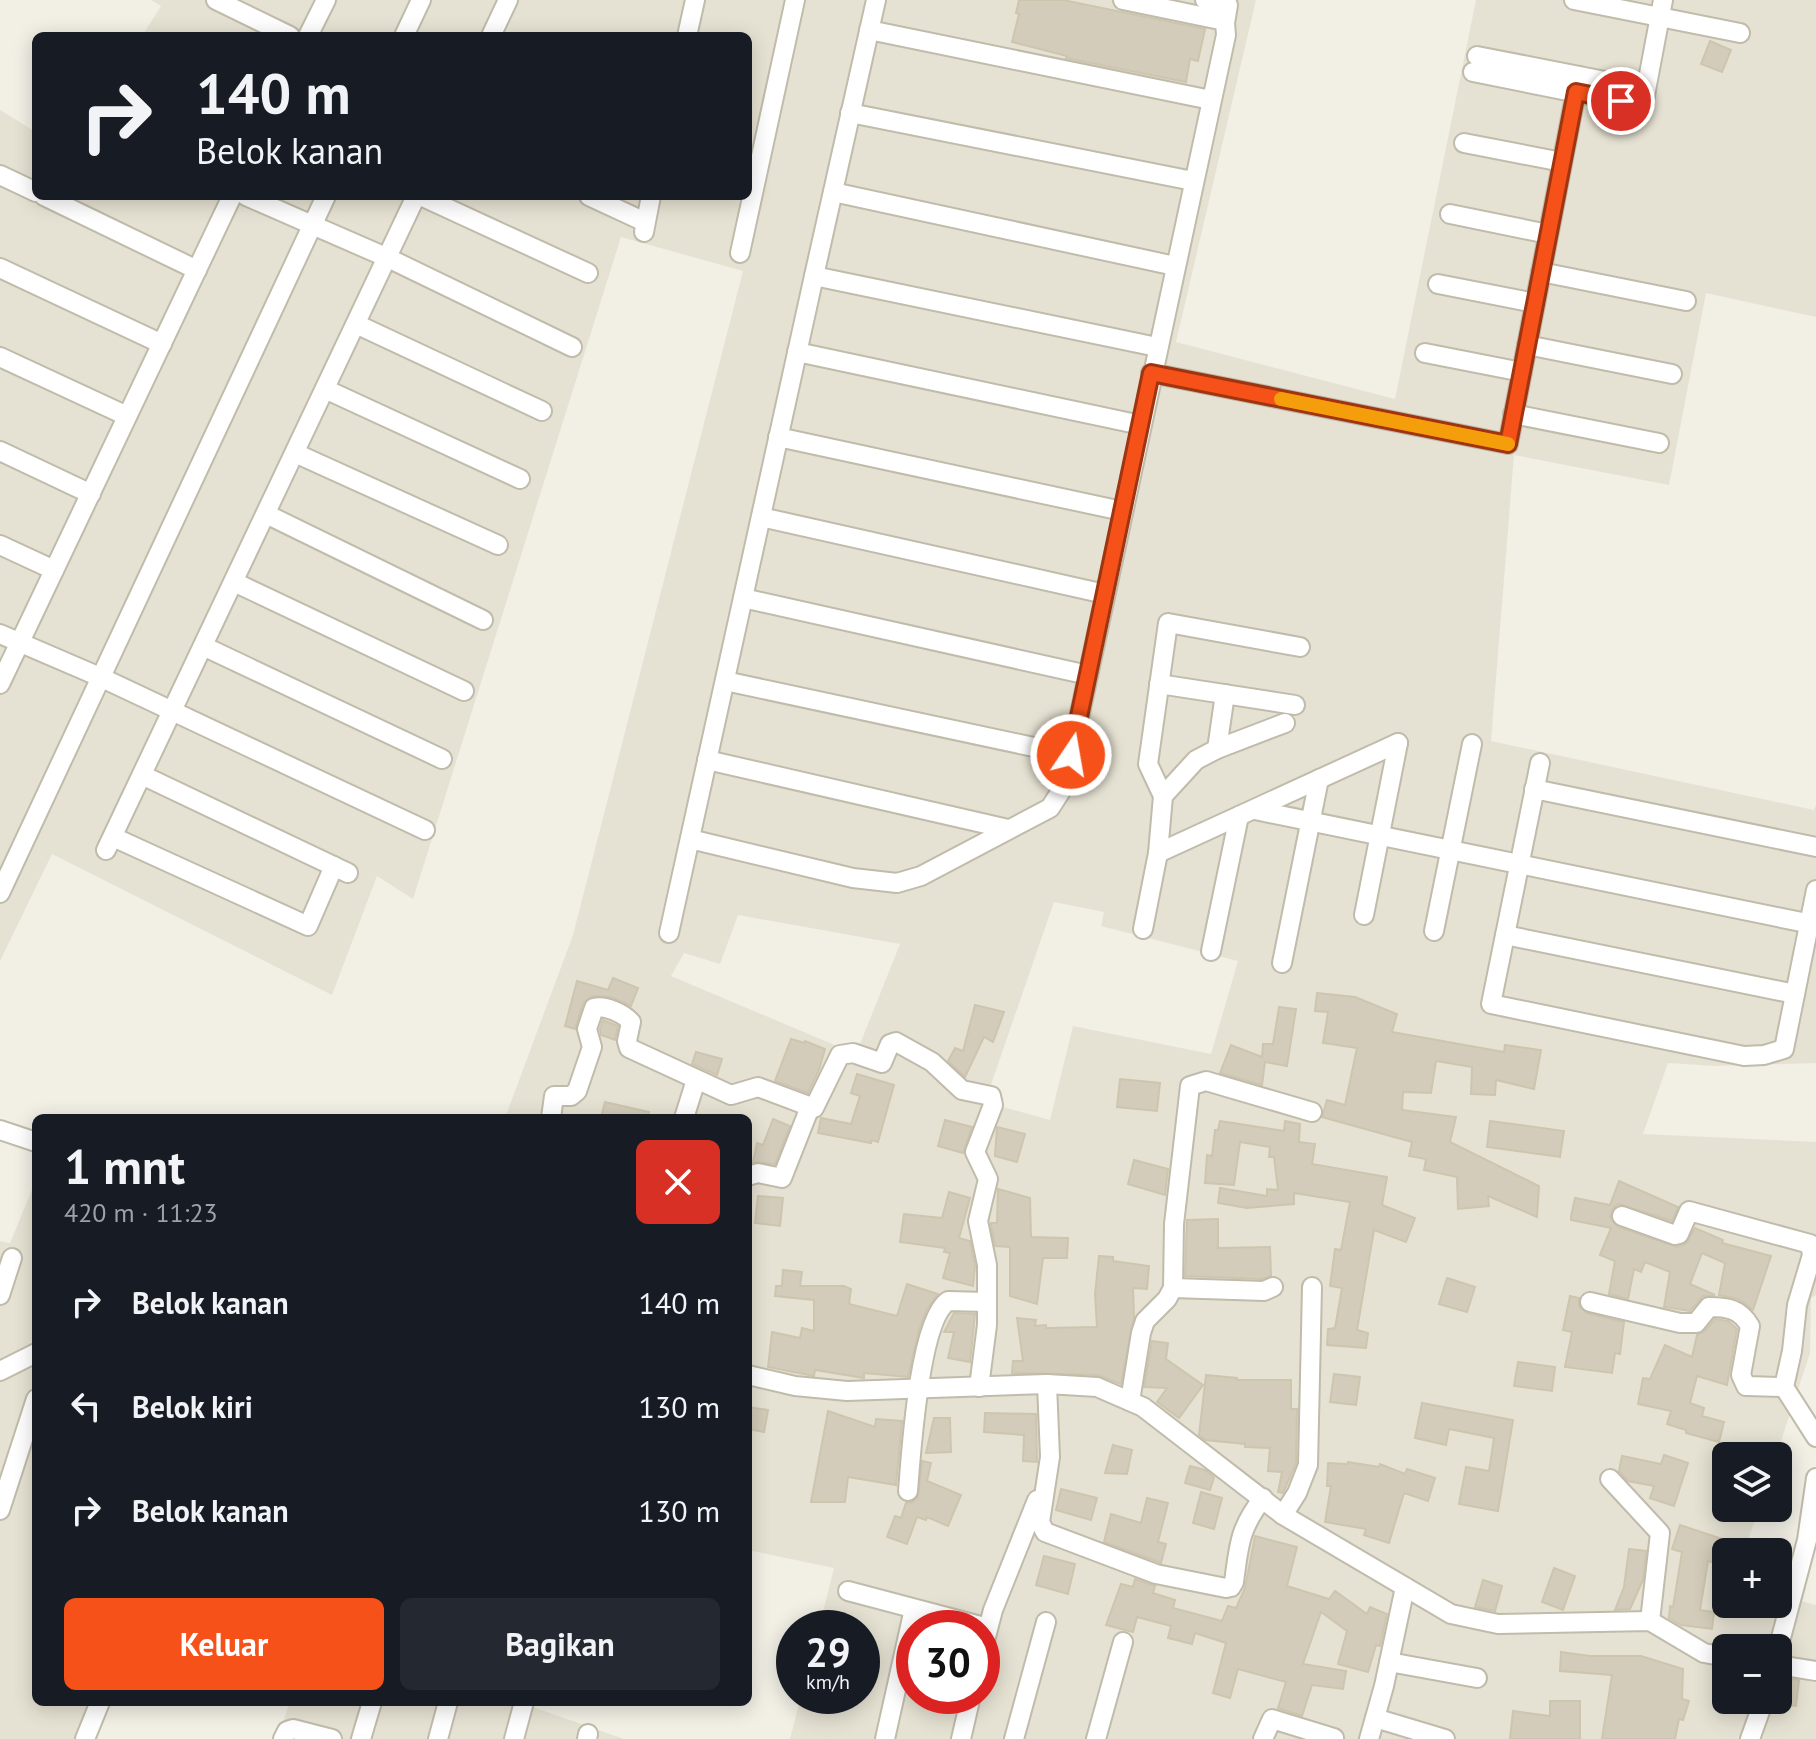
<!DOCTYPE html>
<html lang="id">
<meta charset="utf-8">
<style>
:root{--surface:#171b24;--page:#242831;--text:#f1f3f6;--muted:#9ea1a6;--accent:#f55119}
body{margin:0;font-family:"PT Sans",sans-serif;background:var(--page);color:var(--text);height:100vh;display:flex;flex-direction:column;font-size:30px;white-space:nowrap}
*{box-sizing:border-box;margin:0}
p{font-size:26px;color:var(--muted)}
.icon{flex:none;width:44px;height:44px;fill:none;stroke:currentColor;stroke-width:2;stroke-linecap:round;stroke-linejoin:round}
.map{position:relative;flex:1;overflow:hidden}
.side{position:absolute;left:32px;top:1114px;width:720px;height:592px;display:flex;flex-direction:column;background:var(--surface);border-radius:12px;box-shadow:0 4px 20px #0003}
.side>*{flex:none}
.hud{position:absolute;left:32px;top:32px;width:720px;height:168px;border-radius:12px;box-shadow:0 4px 20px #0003;background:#171b24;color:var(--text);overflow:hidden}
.tools{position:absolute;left:1712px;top:1442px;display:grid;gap:16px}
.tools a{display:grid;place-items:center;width:80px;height:80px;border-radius:12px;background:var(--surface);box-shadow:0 4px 20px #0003;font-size:40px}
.speed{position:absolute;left:776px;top:1610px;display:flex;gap:16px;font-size:40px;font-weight:700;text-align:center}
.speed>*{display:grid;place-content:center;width:104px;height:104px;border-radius:50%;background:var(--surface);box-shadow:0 4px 20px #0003;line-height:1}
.speed small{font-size:20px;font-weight:400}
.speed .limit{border:12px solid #d22;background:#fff;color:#111}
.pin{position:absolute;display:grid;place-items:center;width:68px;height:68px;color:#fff;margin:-34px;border:4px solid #fff;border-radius:50%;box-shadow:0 2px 8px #0007}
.me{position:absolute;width:88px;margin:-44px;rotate:12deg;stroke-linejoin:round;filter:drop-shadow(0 0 6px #0008)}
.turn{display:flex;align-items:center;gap:28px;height:168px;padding:0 32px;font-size:36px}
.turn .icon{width:104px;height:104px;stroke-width:2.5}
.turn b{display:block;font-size:56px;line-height:68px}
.round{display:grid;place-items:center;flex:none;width:84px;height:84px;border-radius:12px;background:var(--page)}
.head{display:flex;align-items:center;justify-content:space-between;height:136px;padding:0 32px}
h1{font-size:48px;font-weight:700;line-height:60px}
.cta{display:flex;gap:16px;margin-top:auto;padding:16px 32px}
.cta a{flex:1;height:92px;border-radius:12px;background:var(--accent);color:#fff;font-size:32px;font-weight:700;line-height:92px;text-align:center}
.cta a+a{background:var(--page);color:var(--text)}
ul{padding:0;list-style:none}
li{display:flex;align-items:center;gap:24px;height:104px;padding:0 32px}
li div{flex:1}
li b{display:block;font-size:30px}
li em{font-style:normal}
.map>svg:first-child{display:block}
.residential{fill:#e6e2d3;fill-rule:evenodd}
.building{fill:#d3ccba;stroke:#cec5ae;stroke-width:2}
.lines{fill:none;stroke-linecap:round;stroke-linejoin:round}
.minor-casing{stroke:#c0bbaa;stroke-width:22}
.minor{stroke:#fff;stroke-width:18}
.route-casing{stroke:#9f3510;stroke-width:20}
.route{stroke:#f55119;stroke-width:14}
.slow{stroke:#f59e0b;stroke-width:14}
</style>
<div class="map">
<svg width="1816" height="1739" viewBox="0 0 1816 1739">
<rect width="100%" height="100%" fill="#f2efe5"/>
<g class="residential">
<path d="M151 0H1256L1176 342 1395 399 1476 0H1816V317L1706 293 1669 485 1514 455 1491 741 1814 810 1816 805V1063L1716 1066 1668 1063 1643 1134 1816 1142V1295L1811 1298 1810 1353 1776 1456H1726V1508H1759L1744 1552H1726V1604H1778V1595L1816 1605V1739H790L801 1696H862V1628H819L834 1568 748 1550V1118H505L573 935 743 271 621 237 413 899 377 876 332 995 52 854 0 961V110L36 132V196H748V36H142L161 6ZM1054 902 1104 912 1101 926 1238 961 1211 1054 1073 1026 1050 1120 985 1102ZM738 915 900 944 856 1054 671 976 684 953 720 964ZM914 1628H982V1696H914ZM1726 1648H1778V1700H1726Z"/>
<path d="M36 1180V1702H108L94 1739H0V1241L10 1243Z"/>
<path d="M290 1702H528L527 1705 624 1739H277Z"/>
</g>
<g class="building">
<path d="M1019 0H1063L1205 29 1198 61 1190 59 1186 82 1066 58 1067 56 1012 42 1019 14 1016 13Z"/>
<path d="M1710 41 1731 50 1722 72 1701 64Z"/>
<path d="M613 978 638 988 631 1006 611 997 592 996 583 1003 575 1029 565 1026 577 981 608 990Z"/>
<path d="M1317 993 1355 997 1397 1014 1392 1032 1504 1052 1505 1045 1541 1050 1534 1089 1496 1080 1495 1095 1471 1094 1472 1067 1436 1061 1431 1093 1403 1092 1402 1110 1456 1117 1450 1142 1539 1186 1537 1217 1488 1196 1489 1206 1458 1209 1457 1177 1424 1170 1426 1159 1409 1156 1412 1142 1322 1117 1327 1100 1345 1105 1357 1048 1323 1043 1328 1012 1315 1011Z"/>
<path d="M975 1005 1004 1012 993 1042 984 1037 965 1077 948 1061 955 1048 963 1051Z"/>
<path d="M1279 1007 1296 1009 1287 1066 1265 1062 1262 1085 1220 1073 1231 1045 1262 1057 1263 1044H1273Z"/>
<path d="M603 1020 618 1026 615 1040 601 1035 600 1029Z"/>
<path d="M791 1039 805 1043V1041L825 1049 819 1070 808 1093 775 1081Z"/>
<path d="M696 1052 722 1059 717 1075 692 1064Z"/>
<path d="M857 1074 894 1085 878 1142 872 1140 871 1143 818 1133 821 1118 851 1124 860 1096 851 1093Z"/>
<path d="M1120 1079 1160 1083 1157 1111 1117 1107Z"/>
<path d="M605 1102 649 1112 648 1118H601Z"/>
<path d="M773 1119 790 1126 775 1164 753 1162 757 1143 763 1145Z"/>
<path d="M945 1120 972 1127 963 1153 938 1146Z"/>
<path d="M1220 1121 1284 1131 1285 1121 1300 1124 1299 1142 1315 1144 1312 1164 1387 1177 1382 1205 1415 1218 1406 1242 1374 1230 1357 1330 1368 1333 1366 1348 1327 1345 1328 1329 1335 1328 1342 1288 1330 1286 1335 1249 1341 1250 1350 1202 1294 1193V1204L1247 1208 1218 1203 1220 1188 1267 1196V1189L1278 1190 1274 1157H1269L1270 1147 1240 1142 1234 1185 1205 1183 1207 1155 1212 1156 1215 1130H1218Z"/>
<path d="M1490 1121 1564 1131 1560 1157 1487 1147Z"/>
<path d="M997 1127 1025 1134 1017 1162 995 1156Z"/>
<path d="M1134 1160 1168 1169 1165 1195 1128 1184Z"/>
<path d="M1619 1181 1678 1207 1672 1221 1619 1204 1614 1207 1610 1217 1618 1227 1677 1247 1687 1243 1695 1228 1723 1240 1722 1243 1771 1256 1753 1310 1738 1299 1719 1295 1725 1263 1702 1253 1690 1284 1715 1295 1703 1296 1690 1311 1664 1307 1670 1272 1645 1262 1641 1272 1634 1269 1628 1299 1609 1294 1615 1261 1600 1255 1611 1228 1571 1220V1216L1575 1198 1610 1205Z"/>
<path d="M998 1189 1030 1198 1031 1237 1068 1238 1067 1258H1043L1037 1304 1010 1296V1247L995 1246 991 1225V1223H997Z"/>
<path d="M949 1192 970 1198 959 1238 970 1241 975 1266 973 1286 943 1278 950 1253 944 1252 945 1248 900 1242 904 1214 942 1218Z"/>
<path d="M758 1196 783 1198 780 1226 755 1223Z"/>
<path d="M1218 1219V1248L1270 1247 1271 1276 1262 1279 1185 1276 1187 1220Z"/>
<path d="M1099 1256 1113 1257V1261L1149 1266 1147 1289 1133 1288 1134 1317 1121 1384 1098 1375 1012 1373 1013 1361H1023L1017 1318 1036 1320 1035 1326 1046 1325V1328L1097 1327 1095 1294Z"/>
<path d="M783 1270 802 1272 800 1286H844L851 1289 849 1304 897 1316 907 1284 938 1294 927 1309 919 1330 908 1377 864 1373V1378L815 1370 814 1376 768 1367 772 1332 800 1338 802 1328 814 1331V1300L775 1296 776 1286H782Z"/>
<path d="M1447 1278 1475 1287 1467 1312 1439 1304Z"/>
<path d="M1570 1296 1579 1298V1306L1587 1313 1624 1322 1620 1354 1615 1353 1612 1373 1565 1367 1572 1332 1563 1330Z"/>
<path d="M954 1313 975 1314 970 1362 948 1358 954 1332H944Z"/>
<path d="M1715 1319 1728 1321 1737 1329 1727 1385 1697 1376 1690 1403 1704 1408 1702 1416 1724 1422 1719 1442 1686 1433V1430L1667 1424 1671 1411 1638 1404 1643 1378 1650 1379 1665 1345 1692 1357 1697 1335 1705 1331Z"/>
<path d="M1152 1341 1168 1343 1166 1359 1203 1385 1179 1418 1157 1402 1167 1388 1144 1387Z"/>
<path d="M1518 1362 1555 1367 1552 1391 1514 1386Z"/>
<path d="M1334 1374 1360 1377 1356 1405 1330 1402Z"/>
<path d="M1206 1375 1237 1378V1380H1291V1409H1297L1296 1463 1283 1493 1278 1492 1282 1472 1268 1471 1270 1448 1245 1447V1444L1205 1440 1199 1435Z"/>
<path d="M1422 1403 1513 1420 1498 1511 1459 1504 1466 1467 1489 1471 1494 1438 1449 1429 1446 1445 1415 1438Z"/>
<path d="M748 1407 768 1410 764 1432 748 1429Z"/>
<path d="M828 1411 875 1427 876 1419 902 1421 896 1485 848 1477 845 1502H811Z"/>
<path d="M985 1413 1036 1414 1037 1462 1023 1461 1024 1435 984 1432Z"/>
<path d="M934 1418H950L951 1452 926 1453Z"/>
<path d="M1113 1445 1132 1450 1127 1474 1105 1473Z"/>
<path d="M1664 1455 1688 1463 1674 1506 1650 1498 1654 1486 1628 1481 1619 1471 1622 1456 1661 1464Z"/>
<path d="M922 1461 931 1463 927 1481 961 1495 948 1526 927 1517 926 1520 917 1517 907 1544 887 1537 895 1516 901 1518 906 1503 912 1502 918 1497Z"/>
<path d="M1348 1462 1379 1467 1380 1464 1405 1474 1407 1469 1435 1478 1428 1501 1404 1493 1389 1543 1364 1535 1366 1529 1325 1522 1331 1486H1327L1328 1463 1348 1464Z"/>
<path d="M1190 1466 1205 1470 1214 1477 1210 1490 1185 1483Z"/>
<path d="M1061 1489 1097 1498 1091 1520 1056 1510Z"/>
<path d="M1201 1492 1222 1498 1214 1529 1193 1523Z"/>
<path d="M1147 1498 1168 1503 1158 1542 1166 1544 1161 1563 1104 1542 1111 1514 1141 1523Z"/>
<path d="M1680 1525 1722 1539 1715 1563 1708 1561 1700 1610 1714 1612 1712 1629 1681 1625 1669 1618 1670 1606 1673 1607 1682 1552 1672 1549Z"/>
<path d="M1255 1536 1297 1547 1287 1586 1329 1599 1335 1591 1367 1614 1370 1607 1387 1614 1381 1642 1380 1646 1376 1645 1368 1672 1338 1664 1347 1631 1321 1612 1303 1664 1346 1671 1343 1689 1312 1685 1302 1716 1278 1708 1286 1682 1238 1669 1230 1698 1213 1693 1226 1643 1195 1633 1192 1644 1168 1638 1171 1626 1137 1617 1133 1632 1106 1625 1121 1584 1133 1587 1135 1579 1155 1586 1153 1593 1175 1600 1173 1608 1222 1621 1228 1606 1236 1608 1245 1588Z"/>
<path d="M1629 1549 1646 1551 1643 1580 1630 1609 1615 1610 1624 1587Z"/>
<path d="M1044 1556 1075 1564 1068 1594 1036 1585Z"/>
<path d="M1554 1568 1575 1576 1563 1610 1542 1602Z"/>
<path d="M1483 1580 1502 1586 1495 1611 1475 1607Z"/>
<path d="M1561 1652 1590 1656H1641L1683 1669 1682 1699 1689 1701 1683 1720 1679 1719 1675 1739H1602L1612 1675 1560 1671Z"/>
<path d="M1778 1677 1799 1680 1796 1706 1778 1704Z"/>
<path d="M1550 1701H1580V1739H1510L1513 1711 1550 1716Z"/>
</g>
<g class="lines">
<g class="minor-casing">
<g id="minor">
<path d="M216 0 290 36"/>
<path d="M876 0 814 276 1157 347"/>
<path d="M1205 0 1228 5 1225 23"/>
<path d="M1574 0 1740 33"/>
<path d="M869 30 1211 100"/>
<path d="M308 36 326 0"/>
<path d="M404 36 421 0"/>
<path d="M491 36 508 0"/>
<path d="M687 36 695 0"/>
<path d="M1477 56 1646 89"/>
<path d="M1473 72 1643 106 1663 0"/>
<path d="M850 113 1193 181"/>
<path d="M1464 143 1562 162"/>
<path d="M0 175 36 192"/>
<path d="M833 192 1175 266"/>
<path d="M44 196 197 270"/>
<path d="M246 196 388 258 572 347"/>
<path d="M421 196 588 273"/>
<path d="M589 196 645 222"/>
<path d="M1450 214 1548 234"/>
<path d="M644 232 651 196"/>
<path d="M740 253 795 0"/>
<path d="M0 268 162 344"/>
<path d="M1541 272 1686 301"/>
<path d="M1438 284 1535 303"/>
<path d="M356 324 542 411"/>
<path d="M1527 345 1672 374"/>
<path d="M797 352 1141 425"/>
<path d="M1425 353 1522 372"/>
<path d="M0 357 127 416"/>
<path d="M1151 373 1508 444 1579 76"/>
<path d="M325 389 520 479"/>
<path d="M1513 414 1659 443"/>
<path d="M778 437 1122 511"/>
<path d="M0 451 91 494"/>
<path d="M295 453 498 545"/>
<path d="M266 514 483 620"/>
<path d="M761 517 1105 594"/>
<path d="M0 545 54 570"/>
<path d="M234 582 464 691"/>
<path d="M743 598 1088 675"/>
<path d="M0 634 100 677 425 830"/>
<path d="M203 646 442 759"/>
<path d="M725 681 1071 755"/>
<path d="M0 684 232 196"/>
<path d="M1159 684 1295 705"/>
<path d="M1217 749 1225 694"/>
<path d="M707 760 1008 829"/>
<path d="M1540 763 1491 1004 1744 1056 1764 1055 1784 1049 1816 890"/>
<path d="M142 775 348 873"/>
<path d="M1534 789 1816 847"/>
<path d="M1163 796 1196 760 1217 749 1285 723"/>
<path d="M1255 810 1816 925"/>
<path d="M113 837 308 926 334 866"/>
<path d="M690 839 853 878 897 883 921 876 1050 808 1061 791 1071 755 1226 35 1225 23 1220 20 1123 0"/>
<path d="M106 850 416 196"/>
<path d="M1158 853 1398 743"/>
<path d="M0 893 326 196"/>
<path d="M1364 915 1398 743"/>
<path d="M1143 929 1158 853 1163 796 1148 764 1168 623 1300 647"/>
<path d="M1434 931 1472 744"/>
<path d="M669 933 814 276"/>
<path d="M1505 935 1795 994"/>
<path d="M1211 951 1239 816"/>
<path d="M1282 963 1319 779"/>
<path d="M551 1118 554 1096H571L577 1091 592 1047 587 1029 594 1008C605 1005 623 1013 631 1022L627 1041 629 1048 731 1095 758 1087 814 1108 840 1055 853 1053 882 1063 890 1044 896 1042 932 1062 962 1090 991 1096 993 1105 975 1152 988 1179 978 1221 987 1265V1325L979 1387"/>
<path d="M684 1118 696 1080"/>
<path d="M0 1130 36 1142"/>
<path d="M748 1176 758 1173 782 1178 810 1107"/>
<path d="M1622 1216 1675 1235 1679 1234 1689 1211 1810 1244 1812 1255 1797 1305 1792 1351 1784 1387 1816 1437"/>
<path d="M1173 1288 1264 1291 1273 1287"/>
<path d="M0 1295 12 1258"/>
<path d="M1590 1302 1680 1323H1696L1709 1307C1728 1307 1740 1309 1750 1326L1741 1375 1746 1386 1784 1387"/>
<path d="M0 1371 36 1353"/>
<path d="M748 1375 795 1386 847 1391 1047 1384 1097 1387 1143 1407 1283 1515 1451 1614 1498 1624 1650 1621 1704 1653 1726 1657"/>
<path d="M1047 1384 1050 1457 1040 1522 1045 1532 1156 1574 1226 1588 1231 1587 1234 1582C1239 1545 1239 1529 1263 1498"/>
<path d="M1130 1401 1141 1333 1145 1321 1167 1299 1173 1288 1174 1224 1190 1086 1206 1081 1312 1112"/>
<path d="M1610 1479 1660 1533 1650 1621"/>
<path d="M908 1491C911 1454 919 1321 948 1301L986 1302"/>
<path d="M0 1510 36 1399"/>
<path d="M1283 1515 1297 1493 1308 1465 1312 1287"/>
<path d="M848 1591 988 1628"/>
<path d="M1778 1649 1807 1540 1816 1478"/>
<path d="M982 1652 993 1610 1037 1500"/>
<path d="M1389 1662 1477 1678"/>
<path d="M1778 1665 1816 1671"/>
<path d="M1375 1718 1445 1739"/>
<path d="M85 1739 100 1702"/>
<path d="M283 1739 287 1731 293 1729 332 1739"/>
<path d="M361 1739 372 1702"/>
<path d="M438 1739 448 1702"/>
<path d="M514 1739 524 1702"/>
<path d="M587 1739 588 1734"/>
<path d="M885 1739 914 1609"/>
<path d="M961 1739 971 1696"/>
<path d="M1014 1739 1046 1622"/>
<path d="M1096 1739 1123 1642"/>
<path d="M1263 1739 1272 1719 1334 1738"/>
<path d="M1369 1739 1384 1686 1405 1587"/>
<path d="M1750 1739 1764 1700"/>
</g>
</g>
<use href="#minor" class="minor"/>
</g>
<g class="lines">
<g class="route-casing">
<path id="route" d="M1071 755 1151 373 1508 444 1576 92 1621 101"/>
</g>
<use href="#route" class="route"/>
<path class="slow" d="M1281 399 1508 444"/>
</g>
</svg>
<div class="tools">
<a><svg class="icon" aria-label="layers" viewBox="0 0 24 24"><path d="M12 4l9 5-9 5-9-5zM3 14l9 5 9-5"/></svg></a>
<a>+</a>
<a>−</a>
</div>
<div class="speed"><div>29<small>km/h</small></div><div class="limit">30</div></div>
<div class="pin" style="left:1621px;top:101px;background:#d93025"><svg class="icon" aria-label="arrive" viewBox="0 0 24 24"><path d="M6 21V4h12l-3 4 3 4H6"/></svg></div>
<svg class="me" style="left:1071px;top:755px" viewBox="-20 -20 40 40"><circle r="17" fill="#f55119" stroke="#fff" stroke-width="3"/><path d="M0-11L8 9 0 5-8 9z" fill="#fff"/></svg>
<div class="hud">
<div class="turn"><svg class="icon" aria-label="right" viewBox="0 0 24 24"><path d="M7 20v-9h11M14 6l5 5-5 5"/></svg><div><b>140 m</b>Belok kanan</div></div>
</div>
<section class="side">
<div class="head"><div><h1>1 mnt</h1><p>420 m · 11:23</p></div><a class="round" style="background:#d93025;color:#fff"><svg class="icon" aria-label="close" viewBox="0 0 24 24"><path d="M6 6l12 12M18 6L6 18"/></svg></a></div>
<ul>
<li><svg class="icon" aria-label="right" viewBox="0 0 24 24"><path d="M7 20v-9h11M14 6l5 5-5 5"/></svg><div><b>Belok kanan</b></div><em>140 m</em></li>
<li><svg class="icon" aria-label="left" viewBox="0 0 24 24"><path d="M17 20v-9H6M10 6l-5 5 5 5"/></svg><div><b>Belok kiri</b></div><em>130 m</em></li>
<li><svg class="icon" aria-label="right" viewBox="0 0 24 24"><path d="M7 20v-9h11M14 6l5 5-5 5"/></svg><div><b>Belok kanan</b></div><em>130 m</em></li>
</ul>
<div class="cta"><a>Keluar</a><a>Bagikan</a></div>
</section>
</div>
